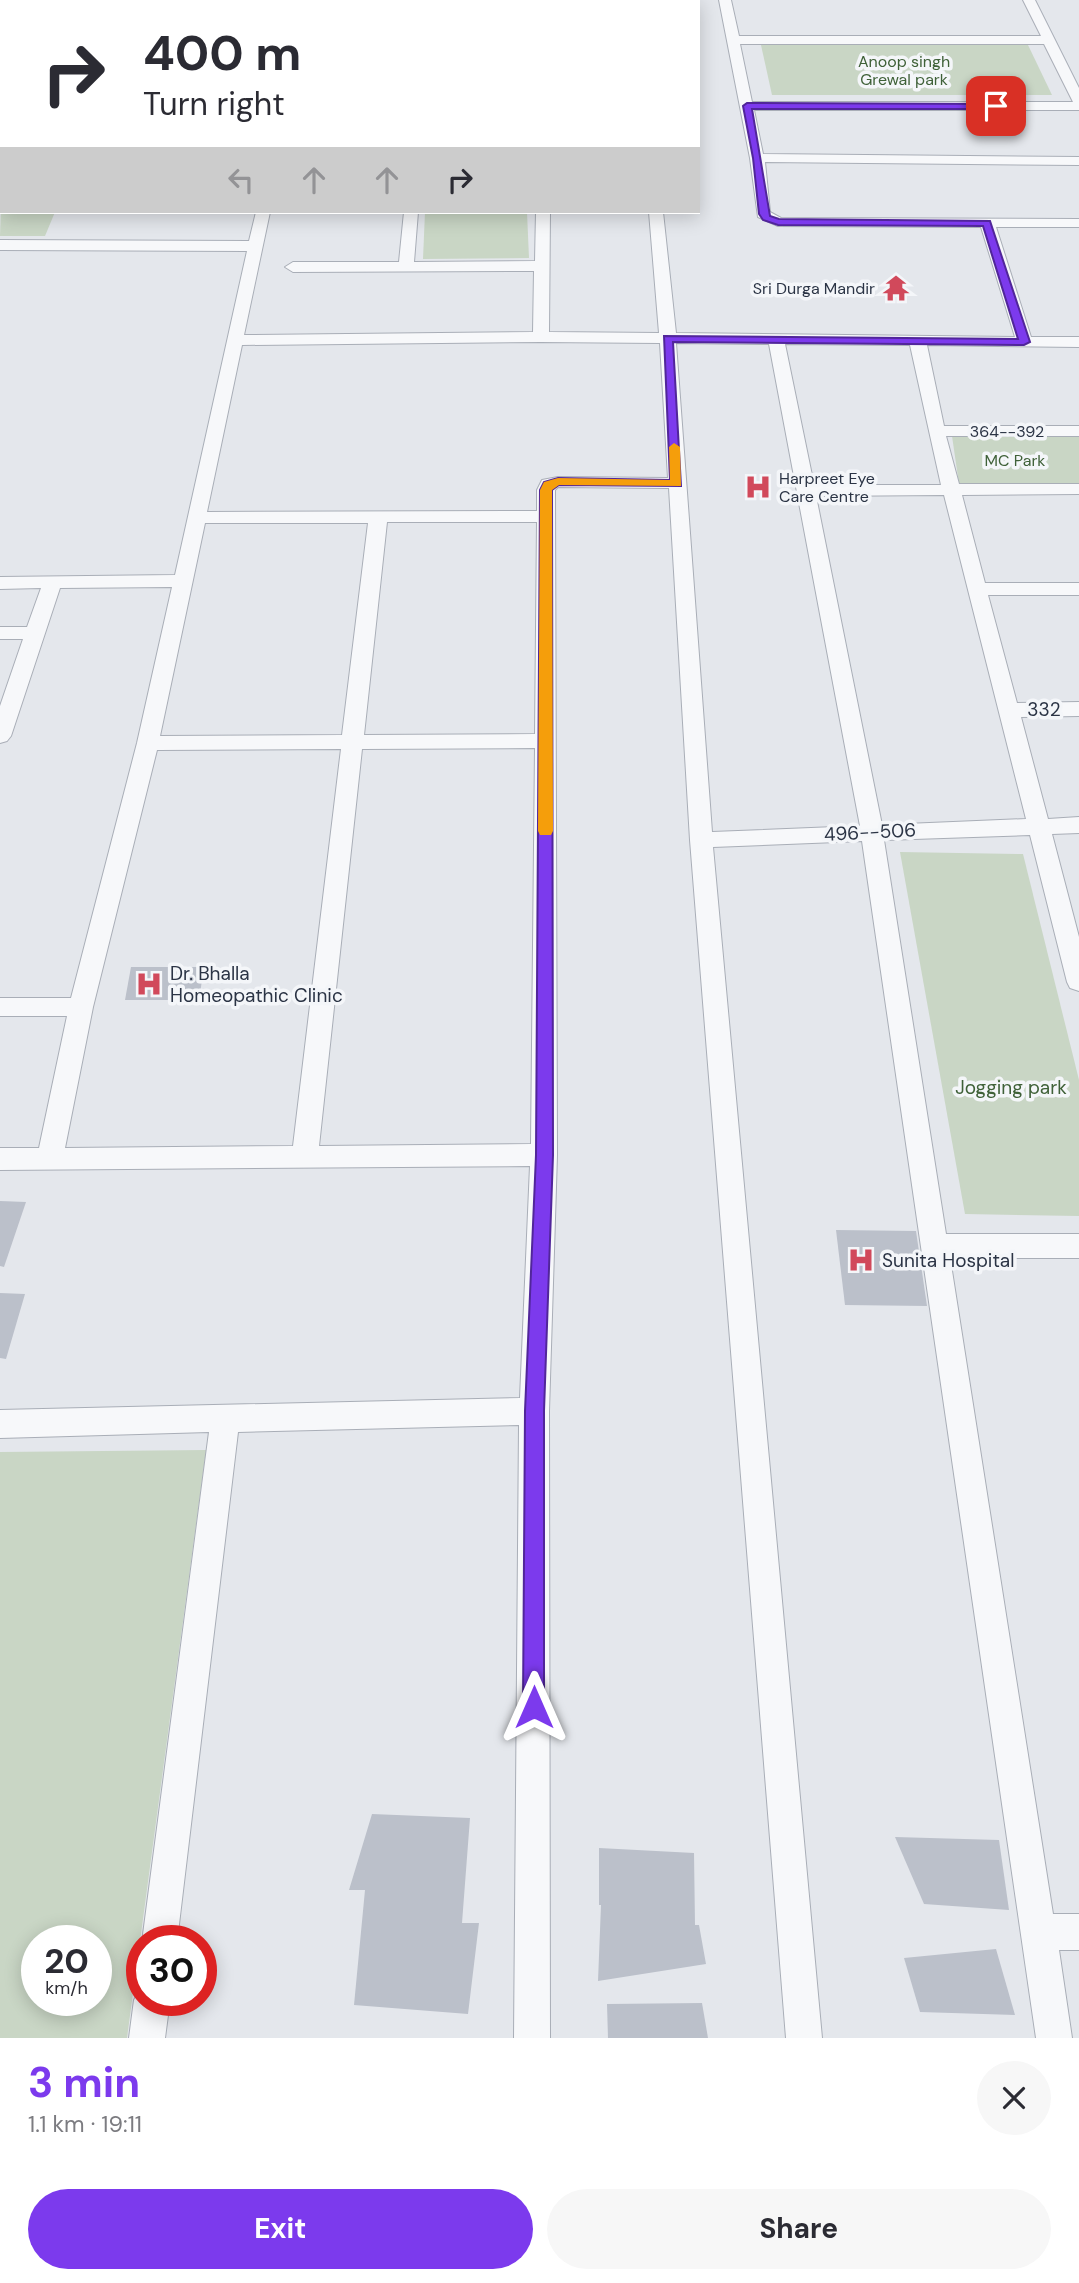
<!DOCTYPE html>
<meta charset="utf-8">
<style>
:root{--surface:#fff;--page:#f7f7f7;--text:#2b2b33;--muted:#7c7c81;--accent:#7c3aed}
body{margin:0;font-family:"DM Sans",sans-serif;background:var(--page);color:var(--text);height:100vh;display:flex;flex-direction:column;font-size:26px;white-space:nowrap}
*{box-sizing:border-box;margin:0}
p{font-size:23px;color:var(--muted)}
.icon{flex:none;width:38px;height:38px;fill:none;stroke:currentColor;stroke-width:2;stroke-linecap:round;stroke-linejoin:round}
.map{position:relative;height:2038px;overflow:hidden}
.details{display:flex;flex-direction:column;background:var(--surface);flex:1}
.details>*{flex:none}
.guide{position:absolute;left:0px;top:0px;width:700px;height:214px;box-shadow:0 4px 18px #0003;background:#fff;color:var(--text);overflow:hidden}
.speed{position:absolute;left:21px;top:1925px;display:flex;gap:14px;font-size:35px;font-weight:700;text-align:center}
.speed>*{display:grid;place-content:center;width:91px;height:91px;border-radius:50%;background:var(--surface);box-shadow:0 4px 18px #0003;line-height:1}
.speed small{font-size:18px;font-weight:400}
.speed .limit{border:10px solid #d22;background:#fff;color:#111}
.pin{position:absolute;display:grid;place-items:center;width:60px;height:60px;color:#fff;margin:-30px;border-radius:14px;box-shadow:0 4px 10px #0006}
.me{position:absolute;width:77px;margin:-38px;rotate:0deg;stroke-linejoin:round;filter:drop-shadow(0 0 5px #0008)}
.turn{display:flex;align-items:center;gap:24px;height:147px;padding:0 28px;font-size:32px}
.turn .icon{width:91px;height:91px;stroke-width:2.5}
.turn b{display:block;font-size:49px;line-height:60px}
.lanes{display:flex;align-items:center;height:66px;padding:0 28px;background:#0003;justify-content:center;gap:35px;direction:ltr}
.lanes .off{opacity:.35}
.round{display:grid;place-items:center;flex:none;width:74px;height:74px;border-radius:37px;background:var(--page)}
.head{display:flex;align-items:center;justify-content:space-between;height:119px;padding:0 28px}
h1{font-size:42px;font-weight:700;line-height:52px;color:var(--accent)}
.button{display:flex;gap:14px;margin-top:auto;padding:14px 28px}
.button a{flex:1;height:80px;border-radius:42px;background:var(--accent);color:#fff;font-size:28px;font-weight:700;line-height:80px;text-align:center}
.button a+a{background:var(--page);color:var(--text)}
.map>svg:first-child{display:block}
.green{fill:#c9d6c5;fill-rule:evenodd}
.building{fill:#bbc0ca}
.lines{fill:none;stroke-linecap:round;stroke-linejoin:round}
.minor-casing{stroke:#a9aeb7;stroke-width:2}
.minor{fill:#f7f8fa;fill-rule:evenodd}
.route{fill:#7c3aed;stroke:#51269a;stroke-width:2}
.slow{fill:#f59e0b}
.labels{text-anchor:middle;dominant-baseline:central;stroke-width:7;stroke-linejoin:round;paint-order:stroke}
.far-park-label{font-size:16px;fill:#3f6138;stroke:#f4f6f9}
.far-poi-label{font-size:16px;fill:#2b3445;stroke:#f4f6f9;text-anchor:end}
.far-street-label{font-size:16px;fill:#2b3445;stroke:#f4f6f9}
.street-label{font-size:19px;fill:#2b3445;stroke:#f4f6f9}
.poi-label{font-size:19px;fill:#2b3445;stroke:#f4f6f9;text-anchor:start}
.park-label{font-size:19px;fill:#3f6138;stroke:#f4f6f9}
</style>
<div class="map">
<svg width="1079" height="2038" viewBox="0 0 1079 2038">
<rect width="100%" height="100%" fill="#e4e7ec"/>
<g class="green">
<path d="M761 45H1028L1052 95H772Z"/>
<path d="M2 177V212H55L45 236H0Z"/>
<path d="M425 212H527L529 258 423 259Z"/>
<path d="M952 436H1079V484H959Z"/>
<path d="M900 852 1023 854 1079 1080V1216L965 1214Z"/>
<path d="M206 1450 127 2038H0V1452ZM37 1941H96V2000H37Z"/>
</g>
<g class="building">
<path d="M131 967H204L199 1000H125Z"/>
<path d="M0 1201 26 1202 4 1267 0 1266Z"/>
<path d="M836 1230 916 1231 927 1306 845 1305Z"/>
<path d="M0 1293 25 1294 6 1359 0 1358Z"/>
<path d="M372 1814 470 1818 462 1923H479L468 2014 354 2005 365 1890H349Z"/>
<path d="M895 1837 999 1840 1009 1910 924 1904Z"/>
<path d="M599 1848 694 1853 695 1925H699L706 1964 598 1981 601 1905H599Z"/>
<path d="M996 1949 1015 2015 920 2012 904 1958Z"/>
<path d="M702 2003 708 2038H608L607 2004Z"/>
</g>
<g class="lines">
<g class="minor-casing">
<g id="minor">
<path d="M23 0H35L22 2Z"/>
<path d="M163 0H175L162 2Z"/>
<path d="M408 0H420L407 2Z"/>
<rect x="537" y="0" width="12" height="2"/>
<rect x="631" y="0" width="12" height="2"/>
<path d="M719 0H731L739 36H1041L1023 0H1035L1079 88V110H754L763 154 1079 157V165L765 162 770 212 781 218 1079 219V227H996L1031 337H1079V347L927 345 944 426H1079V436H946L959 484H1079V494L962 495 985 583H1079V595H988L1017 703 1079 702V716L1021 717 1048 819 1079 817V833L1052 834 1079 937V991L1070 988 1067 982 1030 835 884 840 946 1234H1079V1258H950L1053 1914H1079V1950H1059L1072 2038H1036L862 841 713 847 822 2038H786L690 840 669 488 558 487 555 490 557 1155 549 1411 550 2038H514L519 1425 238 1432 177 1941 142 1942 209 1432 0 1438V1410L520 1398 530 1166 0 1170V1148H39L67 1016H0V998H71L137 743 172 587 60 588 11 736 7 741 0 743V706L23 639H0V627H27L41 588 0 589V577L175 575 247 251 0 250V240L249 241 256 212H270L244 335 533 332 534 271 293 272 285 267 293 262H399L404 212H418L414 262 535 261 536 212H550L549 332 659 333 649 212H663L676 333 1015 337 981 227 778 226 758 217 750 158ZM740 44H1044L1073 102H752ZM541 342 660 343 668 478 558 477 542 480 537 490V511L207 512 242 345ZM676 343 769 344 860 826 712 832ZM785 344 910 345 941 485H814ZM944 495 1026 819 882 825 816 496ZM387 522H537L535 734 364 735ZM205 523H368L342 735 160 736ZM535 748 531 1144 319 1146 362 749ZM341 749 293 1146 65 1148 93 1007 157 750Z"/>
<rect x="0" y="13" width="2" height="8"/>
<rect x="0" y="72" width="2" height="8"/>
<rect x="0" y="125" width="2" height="8"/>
<path d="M0 147H2L0 159Z"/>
<path d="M142 1986V2000H170L165 2038H129L134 2000Z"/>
</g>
</g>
<use href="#minor" class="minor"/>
</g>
<path class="route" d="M747 103 999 104 1000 106 996 109H752L770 216 779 219 990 221 1030 342 1024 345 673 342 681 486 559 485 552 490 553 1155 544 1411V1707L541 1715 534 1718 526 1715 523 1707 525 1411 536 1155 540 490 544 482 558 478 670 480 664 336 1018 339 983 226 778 225 763 220 759 214 753 158 743 106Z"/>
<path class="slow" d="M674 443 680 447 681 486 559 485 552 490 553 831 551 835H540L538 831 540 490 544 482 558 478 670 480 669 447Z"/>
<defs>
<g id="temple-bare" transform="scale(2.1)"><path d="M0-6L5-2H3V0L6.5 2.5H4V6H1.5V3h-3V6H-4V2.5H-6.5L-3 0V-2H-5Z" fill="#d1495b" stroke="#f4f6f9" stroke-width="2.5" paint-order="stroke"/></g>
<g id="hospital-bare" transform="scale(2.1)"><path d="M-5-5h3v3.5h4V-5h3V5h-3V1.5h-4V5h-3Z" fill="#d1495b" stroke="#f4f6f9" stroke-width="2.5" paint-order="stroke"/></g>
</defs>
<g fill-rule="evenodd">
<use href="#temple-bare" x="896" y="288"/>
<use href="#hospital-bare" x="758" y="487"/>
<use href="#hospital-bare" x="149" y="984"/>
<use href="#hospital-bare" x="861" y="1260"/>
</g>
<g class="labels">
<g class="far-park-label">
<text x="904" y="61">Anoop singh<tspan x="904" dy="18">Grewal park</tspan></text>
<text x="1015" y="460">MC Park</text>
</g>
<g class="far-poi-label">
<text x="875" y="288">Sri Durga Mandir</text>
<text x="779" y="478" text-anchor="start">Harpreet Eye<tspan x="779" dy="18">Care Centre</tspan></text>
</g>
<g class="far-street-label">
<text x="1007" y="431">364--392</text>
</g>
<g class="street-label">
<text x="1044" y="709">332</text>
<text transform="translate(870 832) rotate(-3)">496--506</text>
</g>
<g class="poi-label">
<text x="170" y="973">Dr. Bhalla<tspan x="170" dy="22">Homeopathic Clinic</tspan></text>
<text x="882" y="1260">Sunita Hospital</text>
</g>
<g class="park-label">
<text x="1011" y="1087">Jogging park</text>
</g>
</g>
</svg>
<div class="speed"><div>20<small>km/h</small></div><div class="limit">30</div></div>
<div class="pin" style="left:996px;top:106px;background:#d93025"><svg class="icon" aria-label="arrive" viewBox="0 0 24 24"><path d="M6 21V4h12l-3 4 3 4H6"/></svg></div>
<svg class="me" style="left:534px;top:1707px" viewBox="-20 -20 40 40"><path d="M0-17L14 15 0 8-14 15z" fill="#7c3aed" stroke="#fff" stroke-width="4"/></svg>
<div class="guide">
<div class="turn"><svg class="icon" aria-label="right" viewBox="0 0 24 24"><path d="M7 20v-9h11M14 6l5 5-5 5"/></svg><div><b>400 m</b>Turn right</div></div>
<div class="lanes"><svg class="icon off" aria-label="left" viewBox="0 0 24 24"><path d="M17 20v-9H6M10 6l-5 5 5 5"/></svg><svg class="icon off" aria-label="ahead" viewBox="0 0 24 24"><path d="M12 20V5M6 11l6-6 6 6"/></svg><svg class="icon off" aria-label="ahead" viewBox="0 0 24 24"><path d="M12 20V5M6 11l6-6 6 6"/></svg><svg class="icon" aria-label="right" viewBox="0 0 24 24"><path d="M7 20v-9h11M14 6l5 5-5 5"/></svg></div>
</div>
</div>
<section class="details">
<div class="head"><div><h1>3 min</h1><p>1.1 km · 19:11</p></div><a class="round"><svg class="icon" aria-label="close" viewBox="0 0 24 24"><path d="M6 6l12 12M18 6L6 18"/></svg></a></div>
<div class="button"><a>Exit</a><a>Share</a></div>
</section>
